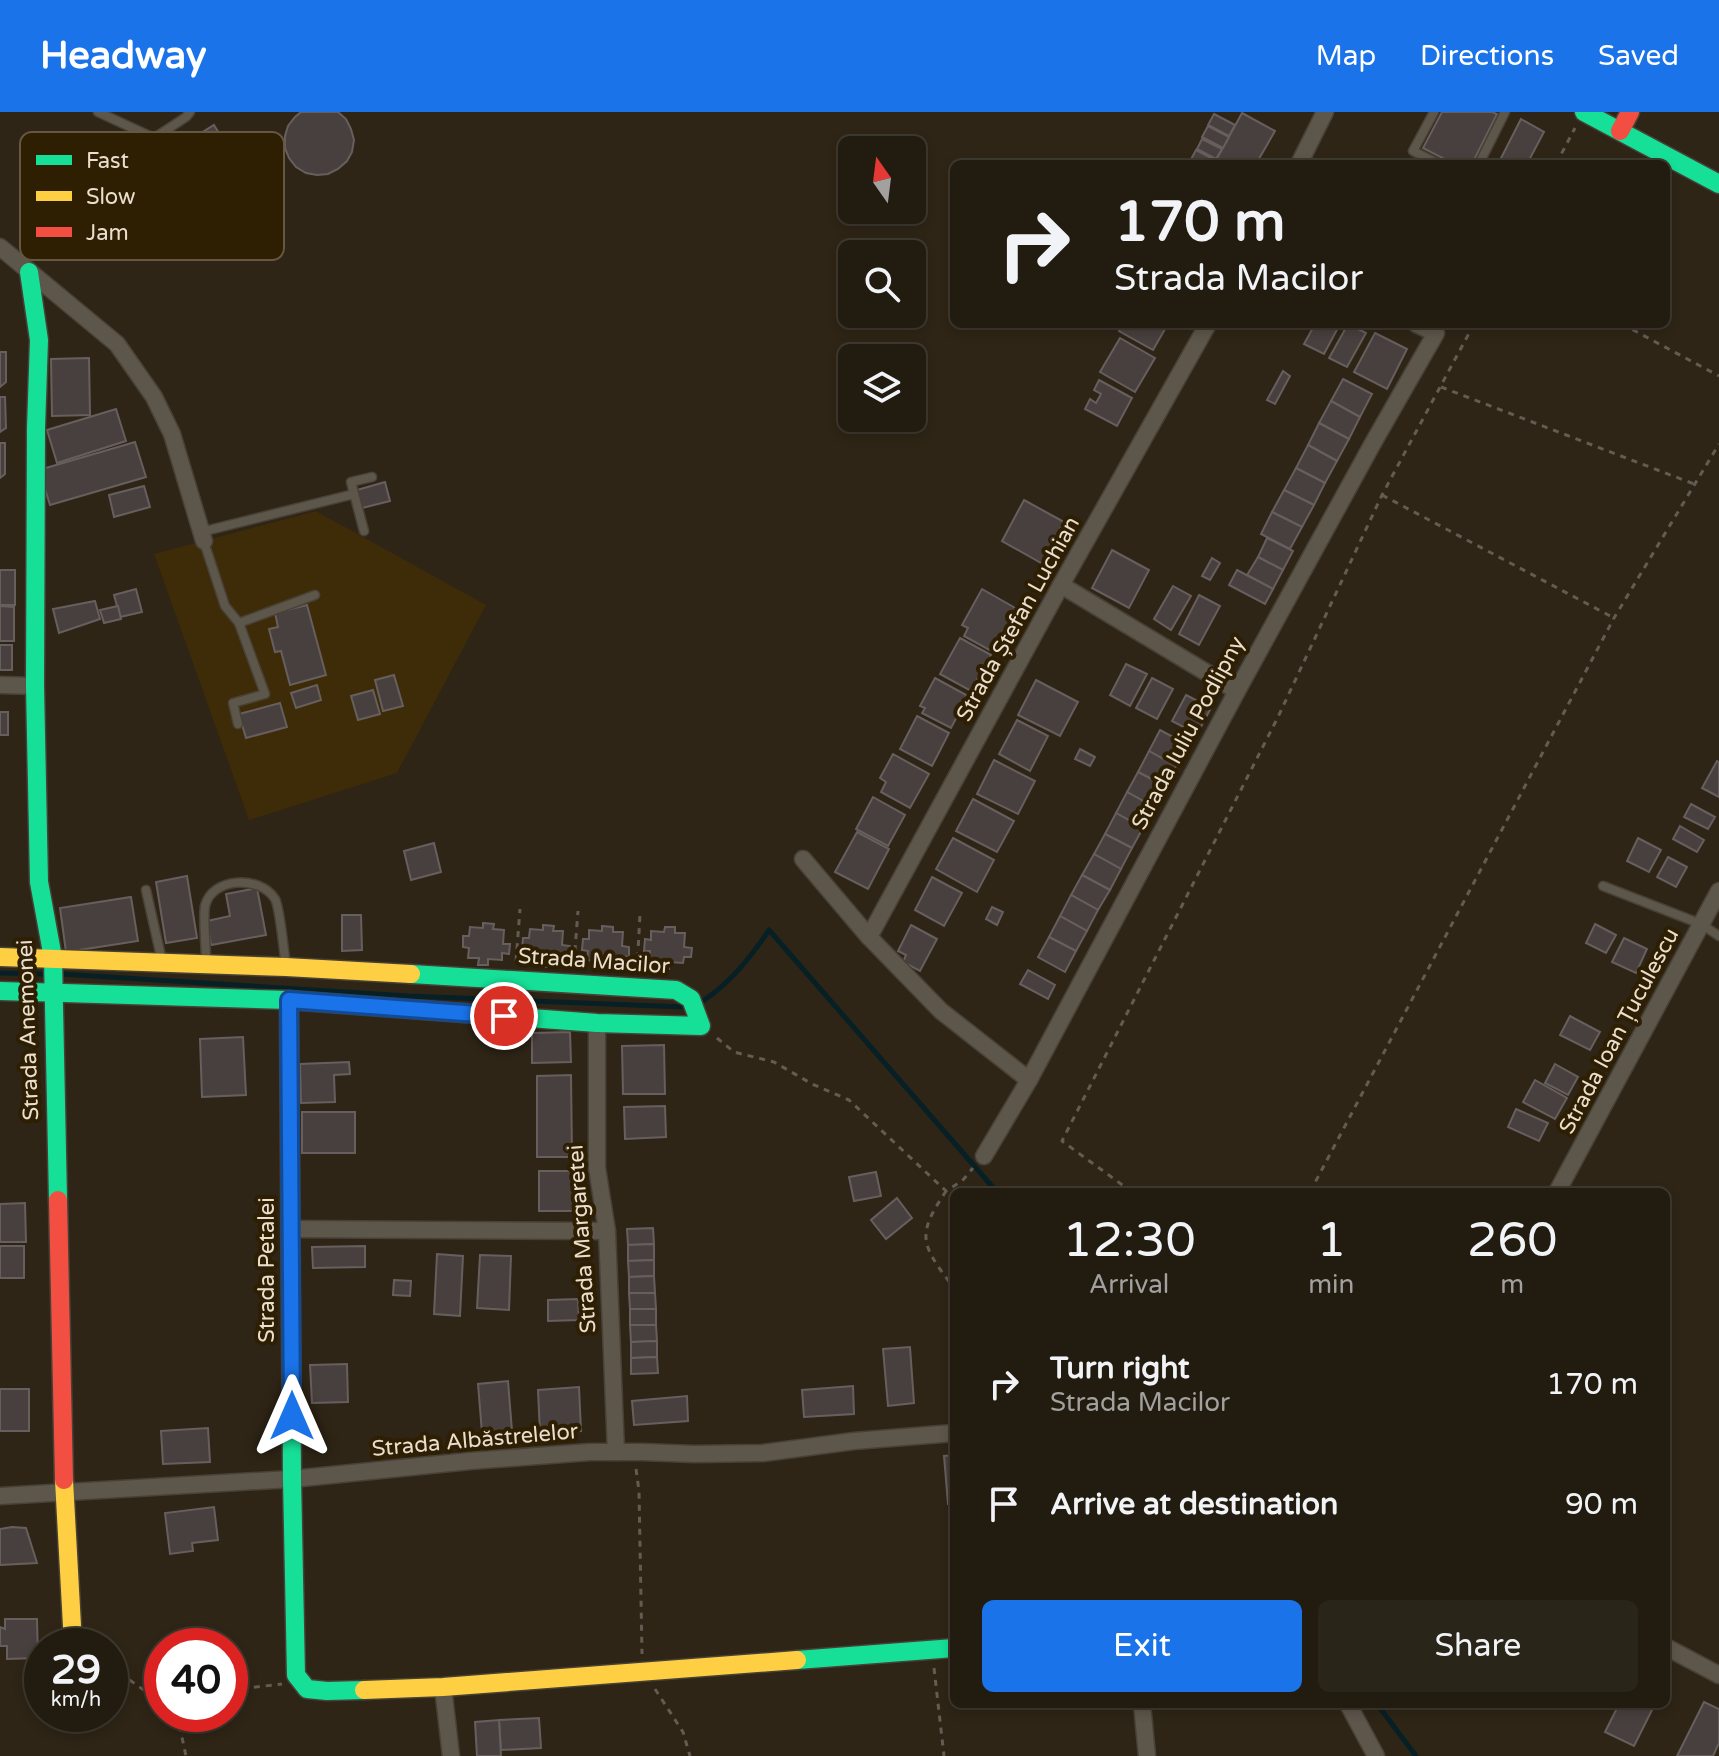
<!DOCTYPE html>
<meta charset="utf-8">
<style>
:root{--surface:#221c10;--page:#2a2519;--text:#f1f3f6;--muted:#a2a19f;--line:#3f3a30;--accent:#1a73e8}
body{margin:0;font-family:"Varela Round",sans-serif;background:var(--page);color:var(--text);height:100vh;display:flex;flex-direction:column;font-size:30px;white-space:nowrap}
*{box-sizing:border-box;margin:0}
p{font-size:26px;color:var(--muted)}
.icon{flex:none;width:44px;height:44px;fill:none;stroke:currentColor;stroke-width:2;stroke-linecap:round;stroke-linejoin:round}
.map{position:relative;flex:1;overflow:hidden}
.details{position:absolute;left:950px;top:1076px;width:720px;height:520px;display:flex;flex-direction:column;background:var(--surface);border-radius:12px;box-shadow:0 4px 12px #0003,0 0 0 2px var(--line)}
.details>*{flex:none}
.hud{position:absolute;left:950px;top:48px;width:720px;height:168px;border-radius:12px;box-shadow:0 4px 12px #0003,0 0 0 2px var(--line);background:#221c10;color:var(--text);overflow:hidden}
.needle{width:52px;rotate:346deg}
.tools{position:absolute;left:838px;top:24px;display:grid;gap:16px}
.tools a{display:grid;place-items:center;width:88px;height:88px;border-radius:12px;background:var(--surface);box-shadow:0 4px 12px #0003,0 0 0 2px var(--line);font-size:40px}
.speed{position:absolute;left:24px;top:1516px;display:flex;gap:16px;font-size:40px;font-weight:700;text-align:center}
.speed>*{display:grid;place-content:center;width:104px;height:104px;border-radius:50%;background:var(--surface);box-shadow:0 4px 12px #0003,0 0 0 2px var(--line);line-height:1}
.speed small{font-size:20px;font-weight:400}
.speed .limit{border:12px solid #d22;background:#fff;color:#111}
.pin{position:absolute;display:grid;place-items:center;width:68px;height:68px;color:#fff;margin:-34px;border:4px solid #fff;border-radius:50%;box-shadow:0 2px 8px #0007}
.me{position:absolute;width:88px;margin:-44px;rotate:0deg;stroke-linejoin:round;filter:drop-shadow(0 0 6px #0008)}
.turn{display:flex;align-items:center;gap:28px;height:168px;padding:0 32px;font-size:36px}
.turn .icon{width:104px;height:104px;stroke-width:2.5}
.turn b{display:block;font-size:56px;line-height:68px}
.eta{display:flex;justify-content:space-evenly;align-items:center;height:136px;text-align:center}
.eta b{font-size:48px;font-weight:600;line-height:56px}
.button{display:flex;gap:16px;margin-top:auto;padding:16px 32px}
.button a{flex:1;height:92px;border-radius:12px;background:var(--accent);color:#fff;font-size:32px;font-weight:600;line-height:92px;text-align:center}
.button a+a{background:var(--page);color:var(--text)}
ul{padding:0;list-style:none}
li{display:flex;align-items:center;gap:24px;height:120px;padding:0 32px}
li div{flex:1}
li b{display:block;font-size:30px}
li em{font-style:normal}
header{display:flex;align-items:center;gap:48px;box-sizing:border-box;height:112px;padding:0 40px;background:var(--accent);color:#fff}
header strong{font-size:38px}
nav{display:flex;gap:44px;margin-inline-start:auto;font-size:28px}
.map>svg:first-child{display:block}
.built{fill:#3e2b08}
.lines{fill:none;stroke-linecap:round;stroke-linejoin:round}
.stream{stroke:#072026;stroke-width:5}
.building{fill:#48403e;stroke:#675f5e;stroke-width:2}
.lane-casing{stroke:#484135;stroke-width:11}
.street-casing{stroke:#484135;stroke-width:19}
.fast-casing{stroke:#484135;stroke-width:21}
.slow-casing{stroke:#484135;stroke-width:21}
.jam-casing{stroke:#484135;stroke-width:21}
.path{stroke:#635c52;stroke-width:3;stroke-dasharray:6 6;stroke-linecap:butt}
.lane{stroke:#5d564b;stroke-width:8}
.street{stroke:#5d564b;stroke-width:16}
.fast{stroke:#16e098;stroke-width:18}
.slow{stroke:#ffcf43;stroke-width:18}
.jam{stroke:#f24e42;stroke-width:18}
.route-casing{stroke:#114b97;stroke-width:20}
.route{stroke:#1a73e8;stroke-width:14}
.labels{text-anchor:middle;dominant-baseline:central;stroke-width:8;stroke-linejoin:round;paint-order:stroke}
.street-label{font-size:22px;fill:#eadfcf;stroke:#2e1e02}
.key{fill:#2e1e02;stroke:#665840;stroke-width:2}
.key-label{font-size:22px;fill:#eadfcf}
</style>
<header>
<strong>Headway</strong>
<nav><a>Map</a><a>Directions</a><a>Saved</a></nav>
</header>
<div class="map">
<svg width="1719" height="1644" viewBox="0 0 1719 1644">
<rect width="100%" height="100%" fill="#2e2516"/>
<path class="built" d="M316 399 486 493 397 661 249 708 154 442Z"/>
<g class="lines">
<g class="stream">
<path d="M0 861 47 862"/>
<path d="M61 862 408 884 683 895"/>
<path d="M703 889C731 870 750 846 769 818L997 1080"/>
<path d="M1377 1592 1416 1644"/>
</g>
</g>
<g class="building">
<path d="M301 0H338L346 7 351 17 354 28 352 40 347 49 338 57 328 62 317 63 306 61 296 55 289 46 285 36V24L288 14 295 5Z"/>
<path d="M1442 0H1492L1497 2 1472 52H1454L1423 36Z"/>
<path d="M1242 1 1275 19 1256 52H1214Z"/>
<path d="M1214 2 1235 13 1229 24 1208 13Z"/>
<path d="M1521 7 1544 20 1527 52H1498Z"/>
<path d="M214 13 228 36 232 34 240 48 205 69 197 55 202 51 188 29Z"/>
<path d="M1208 14 1229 25 1223 36 1202 25Z"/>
<path d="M1202 27 1222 37 1216 47 1197 37Z"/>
<path d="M1196 38 1215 48 1213 52H1200L1191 47Z"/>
<path d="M1123 212H1168L1153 238 1119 219Z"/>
<path d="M1315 212H1340L1324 242 1304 232Z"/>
<path d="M1348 212 1366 221 1347 255 1329 246Z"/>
<path d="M1375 221 1407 237 1387 277 1354 260Z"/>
<path d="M1120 226 1155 246 1135 280 1100 260Z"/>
<path d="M0 240H6V270L0 275Z"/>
<path d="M89 246 90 303 52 304 51 247Z"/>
<path d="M1283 259 1290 264 1275 292 1267 288Z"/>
<path d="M1343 267 1372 282 1360 305 1331 289Z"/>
<path d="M1099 268 1132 286 1117 314 1085 297 1090 287 1096 291 1101 282 1094 278Z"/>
<path d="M0 285H5L6 316 0 320Z"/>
<path d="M1331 289 1360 305 1349 327 1319 311Z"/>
<path d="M116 297 126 329 57 351 47 318Z"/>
<path d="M1319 311 1349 327 1337 349 1308 333Z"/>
<path d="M135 330 146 365 50 393 39 358Z"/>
<path d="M0 331H5V362L0 366Z"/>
<path d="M1308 333 1337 349 1325 371 1296 356Z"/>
<path d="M1296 356 1325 371 1314 393 1284 378Z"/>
<path d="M385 370 390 389 362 396 357 378Z"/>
<path d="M144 374 150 395 114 405 109 383Z"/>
<path d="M1284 378 1314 393 1302 415 1272 400Z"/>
<path d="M1024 388 1064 410 1041 451 1002 429Z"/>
<path d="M1272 400 1302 415 1290 437 1261 422Z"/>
<path d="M1267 426 1293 439 1283 458 1258 445Z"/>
<path d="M1112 438 1149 458 1129 496 1092 476Z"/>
<path d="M1258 445 1283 458 1273 477 1247 463Z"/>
<path d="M1212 446 1220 451 1210 468 1202 464Z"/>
<rect x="0" y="458" width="15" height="35"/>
<path d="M1237 458 1273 477 1265 492 1229 473Z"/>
<path d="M1173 474 1191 484 1171 518 1154 507Z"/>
<path d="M136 477 142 500 120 505 114 483Z"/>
<path d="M982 477 1017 497 993 540 964 524 968 516 962 513Z"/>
<path d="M1199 483 1220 494 1199 533 1179 522Z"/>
<path d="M95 489 100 507 59 521 53 497Z"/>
<path d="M307 493 326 563 290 573 281 539 275 540 269 517 278 515 275 501Z"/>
<path d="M0 494 14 495V529H0Z"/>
<path d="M118 494 121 507 104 511 100 498Z"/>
<path d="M960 526 991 543 971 579 940 562Z"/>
<rect x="0" y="533" width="12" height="25"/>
<path d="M1126 552 1147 562 1130 594 1110 583Z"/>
<path d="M394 563 403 594 383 599 375 568Z"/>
<path d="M935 566 968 584 951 616 922 601 925 596 920 594Z"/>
<path d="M1152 566 1173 577 1157 607 1136 596Z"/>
<path d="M1036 568 1078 590 1060 624 1018 603Z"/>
<path d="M317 573 321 588 296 596 291 581Z"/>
<path d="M373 578 380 602 358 608 351 584Z"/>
<path d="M1186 583 1211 596 1197 622 1172 609Z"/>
<path d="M280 591 287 615 246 626 239 602Z"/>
<rect x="0" y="600" width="8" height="23"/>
<path d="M917 604 949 621 932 654 900 637Z"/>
<path d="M1017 608 1048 624 1030 659 999 642Z"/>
<path d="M1160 618 1188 633 1176 654 1149 639Z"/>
<path d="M1080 637 1095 645 1090 654 1075 647Z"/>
<path d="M1149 639 1176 654 1165 674 1138 660Z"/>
<path d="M893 642 929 662 910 696 881 680 886 670 880 666Z"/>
<path d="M994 648 1035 669 1018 702 977 682Z"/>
<path d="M1717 649 1719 650V685L1702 676Z"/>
<path d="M1138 660 1165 674 1154 695 1127 680Z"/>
<path d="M1127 680 1154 695 1143 716 1116 701Z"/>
<path d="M873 685 905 703 888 734 856 717Z"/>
<path d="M973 687 1014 709 997 740 956 719Z"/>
<path d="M1691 692 1715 705 1708 717 1684 705Z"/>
<path d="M1116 701 1143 716 1132 736 1105 722Z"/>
<path d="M1680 714 1704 728 1697 740 1673 727Z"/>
<path d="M857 720 889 737 868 777 835 760Z"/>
<path d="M1105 722 1132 736 1121 757 1094 742Z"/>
<path d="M953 726 994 748 977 780 936 757Z"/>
<path d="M1638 726 1661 738 1649 760 1627 749Z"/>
<path d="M434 731 441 760 411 768 404 739Z"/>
<path d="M1094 742 1121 757 1110 778 1082 763Z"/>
<path d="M1668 745 1687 755 1676 775 1657 765Z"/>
<path d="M1082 763 1110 778 1098 798 1071 783Z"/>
<path d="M187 764 197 826 166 831 156 770Z"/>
<path d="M932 765 962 781 944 814 915 798Z"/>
<path d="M257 776 266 823 211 833 207 809 230 804 226 782Z"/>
<path d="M1071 783 1098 798 1087 819 1060 804Z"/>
<path d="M131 785 138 829 66 840 60 796Z"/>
<path d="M992 795 1003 800 997 813 986 807Z"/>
<path d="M342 803H361L362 838 342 839Z"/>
<path d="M1060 804 1087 819 1076 839 1049 825Z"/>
<path d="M483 811 494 812 493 817 504 818 503 832H510L509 842 502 841V848L488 847V853H478L479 846H468L469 836 463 835V824H469L470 815 483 816Z"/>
<path d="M1595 812 1616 823 1606 841 1586 831Z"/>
<path d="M543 813 554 814 553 819H563L562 833 570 834 569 844 562 843 561 849H548V855L538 854V848L528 847V838L522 837 523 826H529L530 817 543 818Z"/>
<path d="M911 813 937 827 920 859 903 850 906 843 898 839Z"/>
<path d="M602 814 613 815V820H623L622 834 629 835V845L621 844V850H608L607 856 597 855 598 849 587 848 588 839 582 838 583 827H589V818L602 819Z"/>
<path d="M665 815H675V821H685L684 835 692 836 691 845H684L683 851 670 850 669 857 660 856V850L649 849 650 839H644L645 827 651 828V819L664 820Z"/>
<path d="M1049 825 1076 839 1065 860 1038 845Z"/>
<path d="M1624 826 1647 837 1636 861 1612 850Z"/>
<path d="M1028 858 1055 873 1048 887 1020 872Z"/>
<path d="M1570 904 1600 920 1590 938 1560 923Z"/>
<path d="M570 920 571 950 532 951V921Z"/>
<path d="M243 925 246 983 202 985 200 927Z"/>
<path d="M664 933 665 982H623L622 934Z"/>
<path d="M349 950 350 962 334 963 335 990 301 991 300 952Z"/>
<path d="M1555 952 1578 965 1568 983 1545 971Z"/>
<path d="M571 963 572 1045H537V964Z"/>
<path d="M1535 968 1567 986 1555 1007 1523 990Z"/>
<path d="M665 994 666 1025 625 1027 624 995Z"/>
<path d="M1516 997 1548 1011 1539 1029 1508 1015Z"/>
<rect x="302" y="1000" width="53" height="41"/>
<path d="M539 1059H573L574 1099H539Z"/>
<path d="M876 1060 881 1084 854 1089 849 1065Z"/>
<path d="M897 1086 912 1106 886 1127 871 1108Z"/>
<path d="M25 1091 26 1130H0V1092Z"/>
<path d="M653 1116 654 1132 628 1133 627 1117Z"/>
<path d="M654 1132V1148L628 1149V1133Z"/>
<rect x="0" y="1134" width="24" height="32"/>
<path d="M365 1134V1155L313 1156 312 1135Z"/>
<path d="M437 1142 463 1144 460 1204 434 1202Z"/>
<path d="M480 1143 511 1144 509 1198 477 1196Z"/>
<path d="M654 1148V1164L629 1165 628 1149Z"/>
<path d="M654 1164 655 1181H629V1165Z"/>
<path d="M394 1168 411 1169 410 1184 393 1183Z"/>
<path d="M629 1181H655L656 1197H630Z"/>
<path d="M578 1187 579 1208 548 1209V1188Z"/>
<rect x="630" y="1197" width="26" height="16"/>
<path d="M630 1213H656L657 1229 631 1230Z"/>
<path d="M657 1229V1245L631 1246V1230Z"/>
<path d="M910 1235 914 1291 888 1294 883 1237Z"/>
<path d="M657 1245 658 1261 631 1262V1246Z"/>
<path d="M347 1252 348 1290 312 1291 310 1253Z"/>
<path d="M508 1269 512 1319 482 1321 478 1272Z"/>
<path d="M853 1274 854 1302 804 1305 802 1278Z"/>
<path d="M579 1275 581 1319 540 1321 538 1278Z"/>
<rect x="0" y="1277" width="29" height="42"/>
<path d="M687 1284 688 1309 634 1313 632 1289Z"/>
<path d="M208 1316 210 1350 163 1352 161 1319Z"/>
<path d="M954 1343V1392H948L944 1344Z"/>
<path d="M214 1395 218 1428 192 1431 193 1439 170 1442 165 1401Z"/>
<path d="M12 1415 26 1416 37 1451 0 1453V1417Z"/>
<path d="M5 1507H37L38 1546 7 1547V1534H0V1515L5 1517Z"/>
<path d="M1704 1590 1719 1597V1631L1713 1644H1677Z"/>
<path d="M1619 1592H1655L1634 1634 1605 1620Z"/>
<path d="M539 1606 541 1636 501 1638 499 1608Z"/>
<path d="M499 1608 501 1644H477L475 1610Z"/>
</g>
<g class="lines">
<g class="lane-casing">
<g id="lane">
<path d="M98 0 154 26 186 5 190 0"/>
<path d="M1434 0 1413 39 1439 52"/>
<path d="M1479 52 1505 0"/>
<path d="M364 419 351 370 372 365"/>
<path d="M201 420 354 382"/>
<path d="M204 430 225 494 239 511 315 483"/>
<path d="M238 612 233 591 265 582 239 511"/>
<path d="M1603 774 1701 812 1719 824"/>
<path d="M146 778 162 849"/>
<path d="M206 849C206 834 203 807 205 794 212 765 260 763 275 787 280 795 284 842 286 854"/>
</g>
</g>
<g class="street-casing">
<g id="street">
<path d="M1299 52 1325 0"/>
<path d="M0 135 117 232 154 285 172 322 204 429"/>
<path d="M1061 473 1237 579"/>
<path d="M0 573 35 574"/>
<path d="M803 747 869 825 941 899 1029 968"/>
<path d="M869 825 1061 473 1208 212"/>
<path d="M597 911V1056L607 1119 616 1340"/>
<path d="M984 1044 1029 968 1237 579 1373 331 1436 221 1416 212"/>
<path d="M1557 1080 1719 779"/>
<path d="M290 1117 607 1119"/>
<path d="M0 1384 292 1367 470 1349 590 1340H643L694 1342 763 1341 854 1329 954 1321"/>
<path d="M1666 1535 1719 1563"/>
<path d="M443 1575 451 1644"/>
<path d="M1142 1592 1147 1644"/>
<path d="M1348 1592 1376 1644"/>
</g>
</g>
<g class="fast-casing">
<g id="fast">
<path d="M1584 0 1719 72"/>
<path d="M29 160 39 228 36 316 35 574 39 770 53 846 58 1088"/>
<path d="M0 879 289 888 597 911 701 914 691 887 676 878 411 862"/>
<path d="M289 888 292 1367 296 1563 307 1577 327 1579 364 1578"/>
<path d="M797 1548 954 1536"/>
</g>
</g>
<g class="slow-casing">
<g id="slow">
<path d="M0 845 286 855 411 862"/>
<path d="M64 1368 73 1532"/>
<path d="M364 1578 443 1575 797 1548"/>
</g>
</g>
<g class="jam-casing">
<g id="jam">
<path d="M1620 19 1630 0"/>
<path d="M58 1088 64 1368"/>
</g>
</g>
<g class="path">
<path d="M1556 52 1575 16"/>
<path d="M1622 212 1719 264"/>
<path d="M1441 275 1694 372"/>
<path d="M1382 383 1614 506"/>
<path d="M516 849 520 797"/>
<path d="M574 851 578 799"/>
<path d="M637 858 640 802"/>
<path d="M717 926 734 940 774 950 812 972 849 988 946 1079 962 1069 973 1056"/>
<path d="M946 1079C938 1092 925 1109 926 1126 926 1141 945 1164 954 1176"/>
<path d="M1132 1080 1062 1029 1278 605 1382 383 1474 212"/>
<path d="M1310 1080 1614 506 1719 332"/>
<path d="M636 1357 639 1379 642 1542"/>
<path d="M110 1554 162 1591"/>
<path d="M934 1556 944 1644"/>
<path d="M655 1577 683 1620 690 1644"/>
<path d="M230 1578 282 1572"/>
<path d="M177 1602 186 1644"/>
</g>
<use href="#lane" class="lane"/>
<use href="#street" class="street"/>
<use href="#fast" class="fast"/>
<use href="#slow" class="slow"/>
<use href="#jam" class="jam"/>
</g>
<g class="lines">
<g class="route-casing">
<path id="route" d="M292 1304 289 888 504 904"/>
</g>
<use href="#route" class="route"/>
</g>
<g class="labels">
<g class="street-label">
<text transform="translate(1018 507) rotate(-61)">Strada Ștefan Luchian</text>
<text transform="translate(1188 621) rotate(-62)">Strada Iuliu Podlipny</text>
<text transform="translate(594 849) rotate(4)">Strada Macilor</text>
<text transform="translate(28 918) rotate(-92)">Strada Anemonei</text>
<text transform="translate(1619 919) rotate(-62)">Strada Ioan Țuculescu</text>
<text transform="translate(582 1127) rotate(-94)">Strada Margaretei</text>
<text transform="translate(267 1158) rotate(-90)">Strada Petalei</text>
<text transform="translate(475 1328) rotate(-5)">Strada Albăstrelelor</text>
</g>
</g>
<rect x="20" y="20" width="264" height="128" rx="12" class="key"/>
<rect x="36" y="43" width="36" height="10" fill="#16e098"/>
<rect x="36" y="79" width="36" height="10" fill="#ffcf43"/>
<rect x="36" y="115" width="36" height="10" fill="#f24e42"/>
<g class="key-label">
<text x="86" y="56">Fast</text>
<text x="86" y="92">Slow</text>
<text x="86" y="128">Jam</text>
</g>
</svg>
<div class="tools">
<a><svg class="needle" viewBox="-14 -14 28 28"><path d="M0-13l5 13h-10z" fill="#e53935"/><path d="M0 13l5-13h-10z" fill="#a2a19f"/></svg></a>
<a><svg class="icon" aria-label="search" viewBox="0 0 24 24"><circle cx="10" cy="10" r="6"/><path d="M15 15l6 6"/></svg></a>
<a><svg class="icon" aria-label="layers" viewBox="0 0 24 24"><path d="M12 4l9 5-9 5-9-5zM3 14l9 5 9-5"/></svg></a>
</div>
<div class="speed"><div>29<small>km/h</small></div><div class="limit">40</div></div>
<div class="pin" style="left:504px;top:904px;background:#d93025"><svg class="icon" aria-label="arrive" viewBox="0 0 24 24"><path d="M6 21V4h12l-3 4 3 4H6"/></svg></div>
<svg class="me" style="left:292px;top:1304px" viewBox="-20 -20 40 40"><path d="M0-17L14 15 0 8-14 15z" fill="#1a73e8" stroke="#fff" stroke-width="4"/></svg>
<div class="hud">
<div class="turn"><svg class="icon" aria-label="right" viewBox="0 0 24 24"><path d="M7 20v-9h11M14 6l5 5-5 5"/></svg><div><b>170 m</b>Strada Macilor</div></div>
</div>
<section class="details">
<div class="eta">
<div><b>12:30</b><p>Arrival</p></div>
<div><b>1</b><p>min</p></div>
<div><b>260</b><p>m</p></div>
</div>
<ul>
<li><svg class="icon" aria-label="right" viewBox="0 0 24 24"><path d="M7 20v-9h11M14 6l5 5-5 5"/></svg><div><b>Turn right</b><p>Strada Macilor</p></div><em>170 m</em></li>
<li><svg class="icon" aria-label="arrive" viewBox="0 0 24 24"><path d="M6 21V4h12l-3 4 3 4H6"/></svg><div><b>Arrive at destination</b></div><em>90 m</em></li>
</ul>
<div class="button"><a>Exit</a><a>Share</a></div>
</section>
</div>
